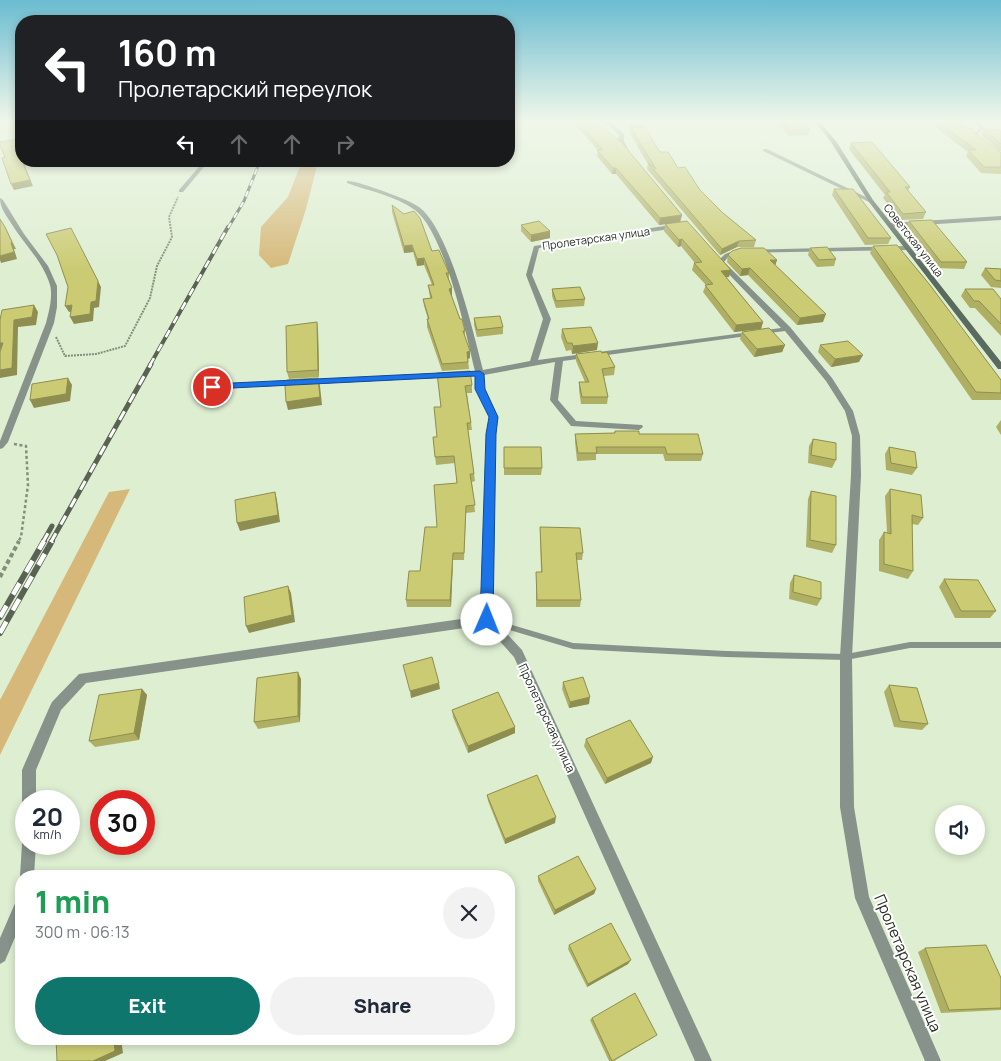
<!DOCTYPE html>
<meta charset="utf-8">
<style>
:root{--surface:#fff;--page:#f2f2f3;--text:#1f2937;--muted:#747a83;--accent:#0f766e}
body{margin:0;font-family:Manrope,sans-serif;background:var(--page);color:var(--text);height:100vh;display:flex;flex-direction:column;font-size:19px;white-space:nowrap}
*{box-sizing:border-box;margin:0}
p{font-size:16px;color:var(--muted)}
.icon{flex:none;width:28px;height:28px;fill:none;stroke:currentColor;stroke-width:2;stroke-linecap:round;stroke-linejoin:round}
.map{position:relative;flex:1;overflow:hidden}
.drawer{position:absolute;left:15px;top:870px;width:500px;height:175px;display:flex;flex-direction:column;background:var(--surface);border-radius:20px;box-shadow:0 2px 8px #0003}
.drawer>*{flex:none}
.guide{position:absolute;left:15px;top:15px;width:500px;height:152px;border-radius:20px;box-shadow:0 2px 8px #0003;background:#202124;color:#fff;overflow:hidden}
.buttons{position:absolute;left:935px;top:805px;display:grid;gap:10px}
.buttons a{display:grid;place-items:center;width:50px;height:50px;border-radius:50%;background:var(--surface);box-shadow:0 2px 8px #0003;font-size:25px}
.speed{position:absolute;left:15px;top:790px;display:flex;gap:10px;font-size:25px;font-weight:700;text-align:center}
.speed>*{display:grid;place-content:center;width:65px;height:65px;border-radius:50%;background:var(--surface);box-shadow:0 2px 8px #0003;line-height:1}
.speed small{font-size:12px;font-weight:400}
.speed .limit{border:8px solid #d22;background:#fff;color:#111}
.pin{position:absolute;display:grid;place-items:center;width:42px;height:42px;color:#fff;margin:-21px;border:2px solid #fff;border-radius:50%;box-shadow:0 1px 5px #0007}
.me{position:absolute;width:55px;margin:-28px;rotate:1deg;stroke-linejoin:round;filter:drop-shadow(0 0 4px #0008)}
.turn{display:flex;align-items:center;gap:18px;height:105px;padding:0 20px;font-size:22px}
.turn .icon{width:65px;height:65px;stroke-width:2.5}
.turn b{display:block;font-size:35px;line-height:42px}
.lanes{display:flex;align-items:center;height:48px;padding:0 20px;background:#0003;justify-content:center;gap:25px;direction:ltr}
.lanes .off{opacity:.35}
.round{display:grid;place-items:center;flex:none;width:52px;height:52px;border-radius:26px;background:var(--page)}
.summary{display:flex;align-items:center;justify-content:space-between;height:85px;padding:0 20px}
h1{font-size:30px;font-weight:800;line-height:38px;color:#1e9e55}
.action{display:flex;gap:10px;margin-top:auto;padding:10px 20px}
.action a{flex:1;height:58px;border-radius:30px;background:var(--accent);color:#fff;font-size:20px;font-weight:800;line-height:58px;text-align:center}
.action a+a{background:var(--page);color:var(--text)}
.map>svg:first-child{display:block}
.green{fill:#d6b97a}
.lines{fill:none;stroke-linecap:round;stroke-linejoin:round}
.path-far2{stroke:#848f7b;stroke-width:2;stroke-dasharray:2 1;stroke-linecap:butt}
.path-far1{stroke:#848f7b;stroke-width:2.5;stroke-dasharray:3 2.5;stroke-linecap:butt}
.path{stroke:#848f7b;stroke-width:4;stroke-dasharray:4.5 3;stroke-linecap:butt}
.service{fill:#86928a;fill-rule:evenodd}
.minor{fill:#86928a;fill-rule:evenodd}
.secondary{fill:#596a5e;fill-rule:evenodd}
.rail-far3-casing{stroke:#5a6353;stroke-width:3}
.rail-far2-casing{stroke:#5a6353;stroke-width:4}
.rail-far1-casing{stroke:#5a6353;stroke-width:5}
.rail-casing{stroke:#5a6353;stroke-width:6}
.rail-far3{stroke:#fff;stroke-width:2;stroke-dasharray:6;stroke-linecap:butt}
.rail-far2{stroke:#fff;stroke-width:2.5;stroke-dasharray:8;stroke-linecap:butt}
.rail-far1{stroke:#fff;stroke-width:3;stroke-dasharray:10;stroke-linecap:butt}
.rail{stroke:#fff;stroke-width:4.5;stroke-dasharray:13;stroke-linecap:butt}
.wall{fill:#afaf63}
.shaded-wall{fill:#8e8e50}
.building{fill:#cbcb73;stroke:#8e8e50}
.route{fill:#1a73e8;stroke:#114b97}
.labels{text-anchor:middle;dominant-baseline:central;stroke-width:4;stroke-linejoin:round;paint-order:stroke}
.far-street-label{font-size:11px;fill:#282e23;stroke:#fff}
.street-label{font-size:12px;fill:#282e23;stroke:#fff}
.near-street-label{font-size:15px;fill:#282e23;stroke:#fff}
</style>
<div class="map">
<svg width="1001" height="1061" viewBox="0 0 1001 1061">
<rect width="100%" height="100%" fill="#deeed1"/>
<g class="green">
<path d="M300 166H317L306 209 288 264 271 268 259 255 261 227 288 197Z"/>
<path d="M130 489 0 755V700L109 492Z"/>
</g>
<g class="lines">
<path class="path-far2" d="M56 337 65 356 96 354 125 346 150 298 157 266 172 237 169 217 178 197"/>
<path class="path-far1" d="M14 444 26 446 28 485 21 537 18 542"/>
<path class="path" d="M0 577 19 541"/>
<g class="service">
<path d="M975 121H979L984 128 975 136 973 135 980 128Z"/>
<path d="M489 618 573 643 726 651 846 654 910 642H1001V648H910L846 660 726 657 573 649 486 623 485 621 486 619Z"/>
</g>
<g class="minor">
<path d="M561 121H580L589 123 587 124Z"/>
<path d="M605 121H610L624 134V141L631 155H627L618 141 619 135Z"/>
<path d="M763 149H767L874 201 869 202 763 151Z"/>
<path d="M204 161H209L183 192H179V190Z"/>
<path d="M347 181C357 181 370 187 380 190 393 195 407 199 419 207 450 230 473 332 483 370L530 361 543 319 526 275 534 246 677 224 680 226 677 228 539 248 532 275 551 319 538 360 781 328 717 262 725 254 736 250 906 246 909 248 906 250 739 253 729 256 724 262 790 327 832 378 853 411 860 436 861 475 852 657 854 807 869 897 941 1061H925L855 898 840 807V657L851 475 852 436 845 411 826 381 785 331 563 361 558 400 576 421 642 425 643 427 639 430 571 426 550 400 555 362 484 375V389L498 417 495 434 493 619 522 650 712 1061H695L514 657 485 625 86 683 61 710 36 770V801H26V807L24 806 22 801V770L50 706 52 702 79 674 482 616 487 434 490 417 476 389V376L212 389 208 387 212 385 475 371C466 334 445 233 415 210 396 196 369 191 347 183Z"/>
<path d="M0 198 3 200 24 234 48 266 57 286V307L54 323 8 442 3 448 0 449V441L46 323C49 312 53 296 50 285 43 261 23 243 11 223 6 215 0 208 0 198Z"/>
<path d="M1001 216V220L890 227 887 225 890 223Z"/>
<path d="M26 838V844H36L34 876H21V880L20 876 22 844Z"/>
<path d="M21 899V923L5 961 0 964V938L16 901Z"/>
</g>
<path class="secondary" d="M815 121H819L836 141 873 200 1001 362V369H998L869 202 831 142Z"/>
<g class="rail-far3-casing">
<path id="rail-far3" d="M228 228 244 201 260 161"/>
</g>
<g class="rail-far2-casing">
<path id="rail-far2" d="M150 365 228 227"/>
</g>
<g class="rail-far1-casing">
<g id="rail-far1">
<path d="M43 542 52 526"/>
<path d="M51 542 151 364"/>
</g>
</g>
<g class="rail-casing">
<g id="rail">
<path d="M0 617 44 541"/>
<path d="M0 633 52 541"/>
</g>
</g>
<use href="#rail-far3" class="rail-far3"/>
<use href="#rail-far2" class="rail-far2"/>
<use href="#rail-far1" class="rail-far1"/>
<use href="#rail" class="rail"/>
</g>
<g class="wall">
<path d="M574 121H589L682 215 680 222 659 225 616 174H612L597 156 598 150 574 124Z"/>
<path d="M775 121H802L810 129 808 135 789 136Z"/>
<path d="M937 121 966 128 974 132 1001 153V174L981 173 966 156 968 152 935 127Z"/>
<path d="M630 126 678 168 723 213 756 240 754 247H737L720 255 647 169 648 164 629 132Z"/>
<path d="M984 129 1001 130V152L981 135Z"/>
<path d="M851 143 910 187 908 191 926 212 923 219 901 220 883 198 885 195 849 149Z"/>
<path d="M834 189 891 238 888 244 865 245 832 195Z"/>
<path d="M392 205 432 251 449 273V280L452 296H451L465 331V337L470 351V358L468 359 469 369 442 371 427 327V319H428L424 306 423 299 430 298 429 292 428 285H432L424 265 417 266 413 252 404 253 392 212Z"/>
<path d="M909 221 967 262 964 269 937 268 906 228Z"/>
<path d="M665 224 729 277H726L763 322 761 329 734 332 703 292 706 285 692 270 694 263H695L681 246 678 247 664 231Z"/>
<path d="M521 225 550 231V238L531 242 521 231Z"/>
<path d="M873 246 1001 380V400H972L870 253Z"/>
<path d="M810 248 836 259 834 266 817 267 808 255Z"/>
<path d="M728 255 777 260 775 265 823 322 797 325 748 275 740 276 727 262Z"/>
<path d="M985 268 1001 269V288L991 287 981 275Z"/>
<path d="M552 289 585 299 584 306 556 308 552 296Z"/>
<path d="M965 289 1001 299V336L975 308H970L961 296Z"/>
<path d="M474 318 503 327V334L477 337 474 325Z"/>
<path d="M318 329 319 377 289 379 287 372Z"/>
<path d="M562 329 597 350 572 354 571 350 566 351 561 337Z"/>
<path d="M742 332 785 345 782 352 754 357 740 339Z"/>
<path d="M820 345 859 362 831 367 818 352Z"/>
<path d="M602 353 615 367 614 375 604 376 608 397 607 404H581L579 390V382H585L576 361V354Z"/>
<path d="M437 373 472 385V393H467L471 423 472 430H468L474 474 475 481 472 482 475 512 466 513 464 560H453L451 607H407L406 600 420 571 437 527 457 483 455 463 436 465 433 437H437L441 407Z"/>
<path d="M1001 420V435L996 427Z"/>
<path d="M615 431 639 434 703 454 701 461H665L663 454H596V460L577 461 575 442V434L614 433Z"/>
<path d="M813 439 836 460 832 468 808 463 809 446Z"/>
<path d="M504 447 542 468 541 475H504Z"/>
<path d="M889 447 917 468 912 475 886 470 885 454Z"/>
<path d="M890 489 923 518 918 525 912 524 913 571 908 579 879 571V540L884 532 887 533 885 496Z"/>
<path d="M811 491 836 545 832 553 806 547 808 499Z"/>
<path d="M540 527 583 553 582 560H577L581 600 580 607H536V572H541L540 535Z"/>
<path d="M794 575 821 599 817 606 789 599 790 583Z"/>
<path d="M944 579 996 611 990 618H955L939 587Z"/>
<path d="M301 679 300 722 258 729 254 722Z"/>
<path d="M563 682 589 704 569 708 562 689Z"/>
<path d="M889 685 928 724 922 730 894 727 884 692Z"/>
<path d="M142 689 147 695 139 740 95 747 89 741Z"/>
<path d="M452 710 515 733 468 753 453 717Z"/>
<path d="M586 739 651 763 605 784 584 746Z"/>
<path d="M487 795 555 823 505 844 488 801Z"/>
<path d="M538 876 596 889 594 894 554 915 538 881Z"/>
<path d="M569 945 628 964 587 987 568 949Z"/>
<path d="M925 948 1001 978V1010L941 1013 918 952Z"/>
<path d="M592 1018 654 1037 614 1061H609L590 1020Z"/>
</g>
<g class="shaded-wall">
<path d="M22 161H29L30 165 25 166 33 186 14 190 11 184Z"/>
<path d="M613 168H616V174H612Z"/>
<path d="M682 215 680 222 659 225 660 218Z"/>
<path d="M5 227 16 249H14L17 259 1 263 0 260V256Z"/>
<path d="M550 231V238L531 242V235Z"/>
<path d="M682 239 681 246 678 247 679 240Z"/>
<path d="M739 241 737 247 720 255 722 249Z"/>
<path d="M412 245 413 252 404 253V246Z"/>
<path d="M424 258V265L417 266V259Z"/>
<path d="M770 260H777L775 266Z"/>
<path d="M750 268 748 275 740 276 742 269Z"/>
<path d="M731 270 729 277 719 278 721 271Z"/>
<path d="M98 281 101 287 99 307 94 308 93 321 74 324 70 317 91 302Z"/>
<path d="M452 288V296H449V289Z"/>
<path d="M34 305 38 312 36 325 18 327 17 375 0 378V370L14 320Z"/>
<path d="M72 305 75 311 69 312 65 306Z"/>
<path d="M826 314 823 322 797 325 800 318Z"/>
<path d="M317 322 318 329 319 377 318 370Z"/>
<path d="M763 322 761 329 734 332 736 325Z"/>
<path d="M0 343H3L0 351Z"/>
<path d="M598 343 597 350 572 354 573 346Z"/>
<path d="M785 345 782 352 754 357 757 349Z"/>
<path d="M470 351V358L467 359V352Z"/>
<path d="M863 355 859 362 831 367 835 359Z"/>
<path d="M68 378 72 385 70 401 34 408 30 400Z"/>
<path d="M318 378 320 386 322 405 288 410 286 402Z"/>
<path d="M275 492 277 500 280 522 240 531 237 523Z"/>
<path d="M453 553V560L451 607 450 600Z"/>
<path d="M288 586 291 593 295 622 249 633 246 626Z"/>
<path d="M298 672 301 679 300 722 298 716Z"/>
<path d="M439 683 440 689 411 698 410 691Z"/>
<path d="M142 689 147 695 139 740 134 733Z"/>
<path d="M590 697 589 704 569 708 570 702Z"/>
<path d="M515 727V733L468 753V746Z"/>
<path d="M653 757 651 763 605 784 607 778Z"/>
<path d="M556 817 555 823 505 844V839Z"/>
<path d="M596 889 594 894 554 915 555 910Z"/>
<path d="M631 960 628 964 587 987 588 984Z"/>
<path d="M114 1039H121L123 1053 105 1061H93Z"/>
</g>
<g class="building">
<path d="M577 121H589L606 130 622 143 682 215 660 218 616 168H613L597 150H603Z"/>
<path d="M782 121H802L810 129 791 130Z"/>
<path d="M937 121H956L966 128 974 129V132L1001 153V167H984L968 150H976Z"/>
<path d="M630 126H644L660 152H668L678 168 685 167 700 190 723 213 756 240 739 241 722 249 648 163 656 169Z"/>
<path d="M984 129 1001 130V144Z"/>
<path d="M19 139 21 144V161H22L30 180 11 184 2 158 5 157 0 145V142Z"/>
<path d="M872 142 910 187H905L926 212 903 214 886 192H890L851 143Z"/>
<path d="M834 189H853L891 238H868Z"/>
<path d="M392 205 404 214 414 211 420 218 432 251 439 250 449 273H446L452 288 449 289 460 319H462L465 331H463L470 351 467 352 468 362 442 364 427 319H429L423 299 432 298 428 285H434L424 258 417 259 412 245 404 246Z"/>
<path d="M0 219 5 227 12 242 11 243 14 252 0 256Z"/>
<path d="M932 220 967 262H941L909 221Z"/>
<path d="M539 221 550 231 531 235 521 225Z"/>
<path d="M687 221 731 270 721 271 763 322 736 325 705 285 713 284 694 263 702 262 682 239 679 240 665 224Z"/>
<path d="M71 228 98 281 96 301 91 302 90 314 70 317 72 305 65 306 68 287 57 255 46 234Z"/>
<path d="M897 245 930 285 1001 380V393L976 392 873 246Z"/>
<path d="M827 247 836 259 819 260 810 248Z"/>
<path d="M741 248H764L777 260H770L826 314 800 318 750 268 742 269 728 255 732 251Z"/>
<path d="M985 268 1001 269V281L995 280Z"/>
<path d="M580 287 585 299 556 301 552 289Z"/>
<path d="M965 289H993L1001 299V324L979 301H974Z"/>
<path d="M34 305 32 317 14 320 12 368 0 370V352L3 343H0V320L2 310Z"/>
<path d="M500 316 503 327 477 330 474 318Z"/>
<path d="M317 322 318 370 287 372 286 326Z"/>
<path d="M591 327 598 343 573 346 572 343H567L562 329Z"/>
<path d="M769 328 785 345 757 349 742 332Z"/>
<path d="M848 341 863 355 835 359 820 345Z"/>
<path d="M601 351 602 353 607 352 615 367 602 369 608 397H582L579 382H589L576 354Z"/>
<path d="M470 371 472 385 465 386 471 423H467L474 474H470L475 505 466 506 464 553H453L450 600H406L409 571H420L425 527H437L434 485 457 483 454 456 435 457 433 437H437L434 407H441L437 373Z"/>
<path d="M68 378 66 394 30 400 32 384Z"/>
<path d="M318 378 320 397 286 402 285 386 287 385V380Z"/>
<path d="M615 431H639V434H698L703 454H667L665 447H596L597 453H578L575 434 615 433Z"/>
<path d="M813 439 836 443V460L811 455Z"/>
<path d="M504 447H541L542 468H504Z"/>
<path d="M889 447 915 452 917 468 891 463Z"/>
<path d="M890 489 921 495 923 518 912 515 913 571 884 564V532L891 534Z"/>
<path d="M811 491 836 496V545L810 540Z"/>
<path d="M275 492 278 515 237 523 235 500Z"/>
<path d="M540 527 580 528 583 553H576L581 600H537L536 572H542Z"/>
<path d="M794 575 821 582V599L793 592Z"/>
<path d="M944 579 978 580 996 611H961Z"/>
<path d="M288 586 292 615 246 626 244 597Z"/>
<path d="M432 657 439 683 410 691 403 665Z"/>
<path d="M298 672V716L254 722 257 678Z"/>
<path d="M583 677 590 697 570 702 563 682Z"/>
<path d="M889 685 917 688 928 724 900 721Z"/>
<path d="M142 689 134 733 89 741 99 695Z"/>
<path d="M498 692 515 727 468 746 452 710Z"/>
<path d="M630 720 653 757 607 778 586 739Z"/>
<path d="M537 775 556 817 505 839 487 795Z"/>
<path d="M578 856 596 889 555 910 538 876Z"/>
<path d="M611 923 631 960 588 984 569 945Z"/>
<path d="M986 945 1001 978V1008L949 1010 925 948Z"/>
<path d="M635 993 657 1035 612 1061 592 1018Z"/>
<path d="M56 1039H114L115 1051 93 1061H57Z"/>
</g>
<linearGradient id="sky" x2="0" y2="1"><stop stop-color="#6bbcd1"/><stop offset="0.45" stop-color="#f0f7ea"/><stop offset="1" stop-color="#f0f7ea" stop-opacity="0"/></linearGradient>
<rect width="1001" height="269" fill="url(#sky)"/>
<path class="route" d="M480 371 484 374 485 389 498 417 496 434 493 620 491 624 487 625 482 624 480 620 486 434 489 417 475 389V376L212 389 208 387 212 384Z"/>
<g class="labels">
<g class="far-street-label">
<text transform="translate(596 238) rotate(-8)">Пролетарская улица</text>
<text transform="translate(914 240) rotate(52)">Советская улица</text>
</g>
<g class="street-label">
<text transform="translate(547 718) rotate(65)">Пролетарская улица</text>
</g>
<g class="near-street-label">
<text transform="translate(908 963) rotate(67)">Пролетарская улица</text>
</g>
</g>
</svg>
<div class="buttons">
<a><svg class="icon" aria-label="sound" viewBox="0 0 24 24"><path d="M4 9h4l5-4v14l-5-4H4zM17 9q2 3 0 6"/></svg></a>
</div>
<div class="speed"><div>20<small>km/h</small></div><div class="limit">30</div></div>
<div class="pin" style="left:212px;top:387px;background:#d93025"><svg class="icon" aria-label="arrive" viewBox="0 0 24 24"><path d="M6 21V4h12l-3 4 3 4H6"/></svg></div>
<svg class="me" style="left:487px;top:620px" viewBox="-20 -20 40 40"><circle r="19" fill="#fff"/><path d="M0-13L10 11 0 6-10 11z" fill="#1a73e8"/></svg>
<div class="guide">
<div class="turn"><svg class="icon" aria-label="left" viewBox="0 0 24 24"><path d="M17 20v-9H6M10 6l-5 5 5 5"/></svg><div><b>160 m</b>Пролетарский переулок</div></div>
<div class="lanes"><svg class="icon" aria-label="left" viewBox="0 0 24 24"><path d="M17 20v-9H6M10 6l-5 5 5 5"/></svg><svg class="icon off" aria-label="ahead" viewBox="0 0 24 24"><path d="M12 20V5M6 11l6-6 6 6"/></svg><svg class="icon off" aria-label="ahead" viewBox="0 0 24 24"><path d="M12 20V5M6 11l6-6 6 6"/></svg><svg class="icon off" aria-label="right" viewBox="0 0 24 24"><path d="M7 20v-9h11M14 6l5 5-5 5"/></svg></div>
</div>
<section class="drawer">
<div class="summary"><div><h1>1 min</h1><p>300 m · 06:13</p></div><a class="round"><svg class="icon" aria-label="close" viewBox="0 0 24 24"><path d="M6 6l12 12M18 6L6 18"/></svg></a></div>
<div class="action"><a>Exit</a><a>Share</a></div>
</section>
</div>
